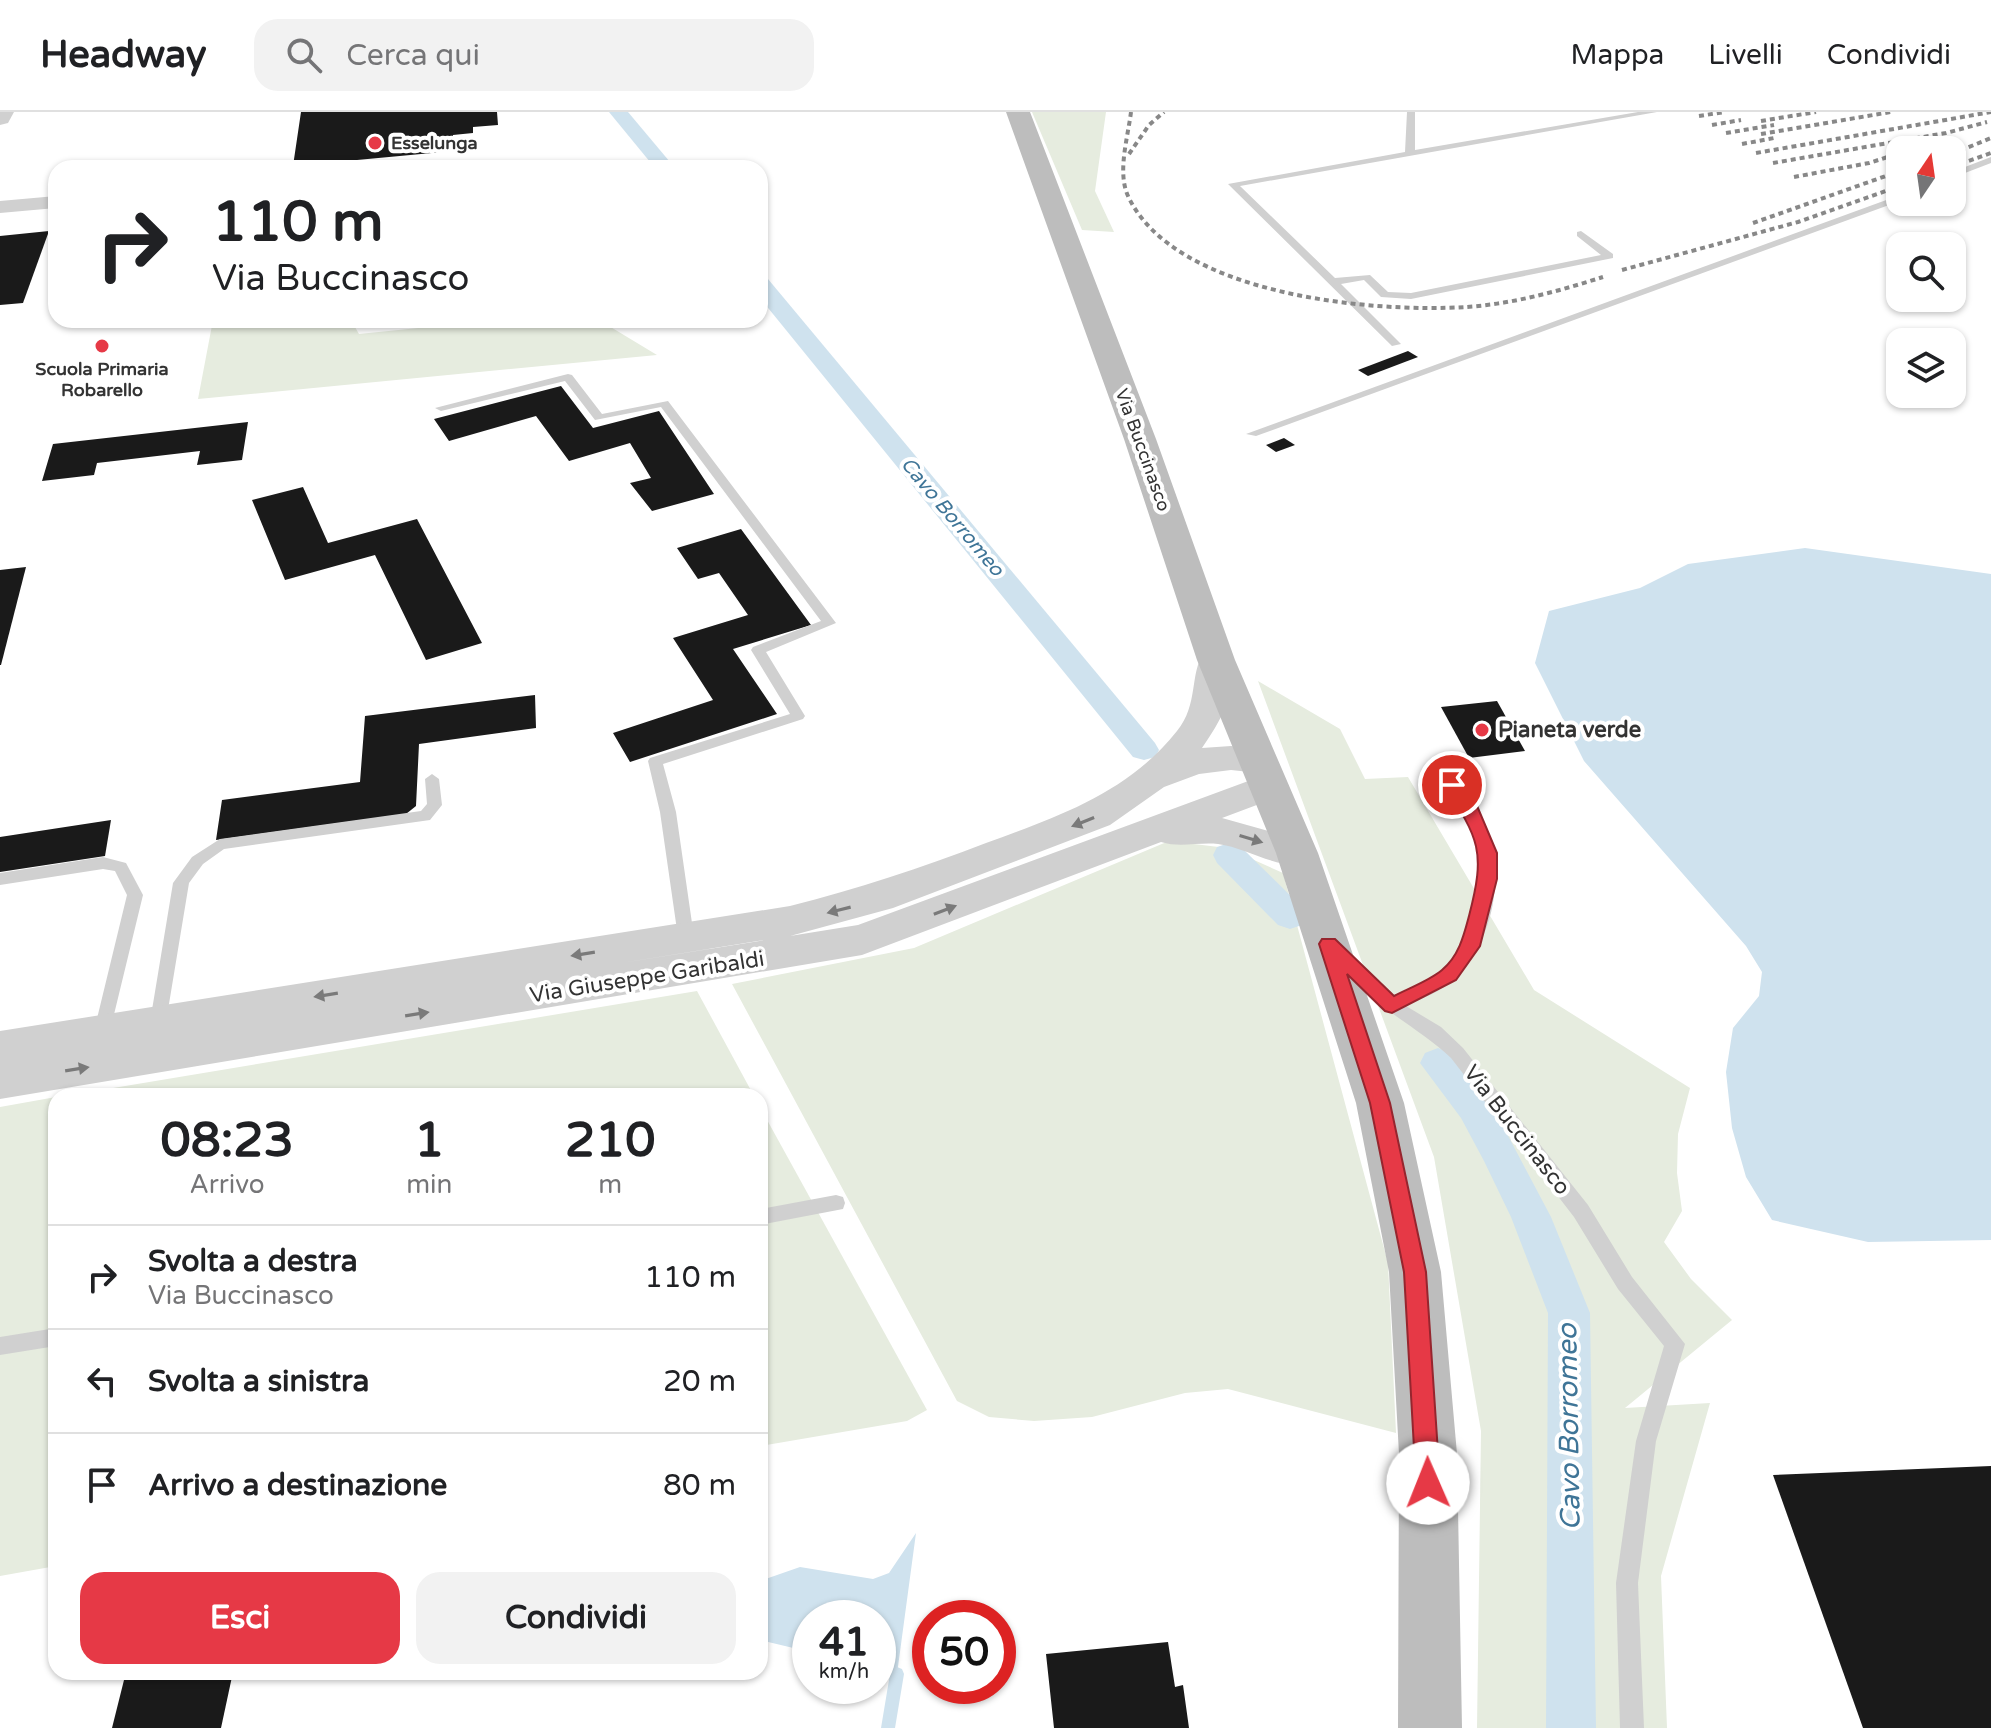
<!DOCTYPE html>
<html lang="it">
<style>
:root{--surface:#fff;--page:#f2f2f2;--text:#202124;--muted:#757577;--line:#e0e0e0;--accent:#e63946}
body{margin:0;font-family:"Varela Round",sans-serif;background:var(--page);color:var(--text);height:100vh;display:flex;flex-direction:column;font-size:30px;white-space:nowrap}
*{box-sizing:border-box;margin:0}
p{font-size:26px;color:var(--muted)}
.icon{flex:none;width:44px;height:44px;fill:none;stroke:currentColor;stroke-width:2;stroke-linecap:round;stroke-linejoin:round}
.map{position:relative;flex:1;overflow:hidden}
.details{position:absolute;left:48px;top:976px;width:720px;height:592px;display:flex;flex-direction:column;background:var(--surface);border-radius:24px;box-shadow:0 2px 6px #0004}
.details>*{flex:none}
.top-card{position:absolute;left:48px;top:48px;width:720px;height:168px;border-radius:24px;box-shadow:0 2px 6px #0004;background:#fff;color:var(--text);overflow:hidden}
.needle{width:52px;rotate:13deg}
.controls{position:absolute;left:1886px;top:24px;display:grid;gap:16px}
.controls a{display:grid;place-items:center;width:80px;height:80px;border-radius:16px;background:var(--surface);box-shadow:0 2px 6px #0004;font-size:40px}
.speed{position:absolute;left:792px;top:1488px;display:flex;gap:16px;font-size:40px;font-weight:700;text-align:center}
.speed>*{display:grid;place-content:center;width:104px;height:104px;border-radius:50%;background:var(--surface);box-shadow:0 2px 6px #0004;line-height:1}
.speed small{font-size:20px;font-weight:400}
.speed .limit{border:12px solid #d22;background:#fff;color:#111}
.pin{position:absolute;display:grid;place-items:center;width:68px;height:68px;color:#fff;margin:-34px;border:4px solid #fff;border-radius:50%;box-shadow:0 2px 8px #0007}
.me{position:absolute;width:88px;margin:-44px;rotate:359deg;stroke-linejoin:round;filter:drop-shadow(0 0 6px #0008)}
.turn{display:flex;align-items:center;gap:28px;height:168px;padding:0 32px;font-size:36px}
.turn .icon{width:104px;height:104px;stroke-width:2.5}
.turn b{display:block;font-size:56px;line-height:68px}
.eta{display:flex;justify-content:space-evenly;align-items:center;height:136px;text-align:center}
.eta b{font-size:48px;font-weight:800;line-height:56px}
.action{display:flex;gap:16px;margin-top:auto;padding:16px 32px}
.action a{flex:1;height:92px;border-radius:24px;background:var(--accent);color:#fff;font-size:32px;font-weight:800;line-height:92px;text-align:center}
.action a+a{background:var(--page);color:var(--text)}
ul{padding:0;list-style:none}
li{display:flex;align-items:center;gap:24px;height:104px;padding:0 32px;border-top:2px solid var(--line)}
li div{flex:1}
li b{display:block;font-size:30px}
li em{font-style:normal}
header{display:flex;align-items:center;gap:48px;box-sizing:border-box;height:112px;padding:0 40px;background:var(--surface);border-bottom:2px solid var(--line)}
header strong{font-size:38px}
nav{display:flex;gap:44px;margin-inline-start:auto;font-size:28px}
.search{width:560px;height:72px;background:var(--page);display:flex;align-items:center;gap:20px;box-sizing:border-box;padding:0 28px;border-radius:24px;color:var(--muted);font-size:30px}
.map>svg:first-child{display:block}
.green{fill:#e6ecdf}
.water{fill:#cfe2ee}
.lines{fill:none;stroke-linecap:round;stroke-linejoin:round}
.stream{fill:#cfe2ee;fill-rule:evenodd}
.canal{fill:#cfe2ee;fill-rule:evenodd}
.building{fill:#1a1a1a}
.service{fill:#d0d0d0;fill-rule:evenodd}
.minor{fill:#d0d0d0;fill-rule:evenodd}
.tertiary{fill:#d0d0d0;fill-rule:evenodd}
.secondary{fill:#bdbdbd;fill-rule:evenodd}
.rail{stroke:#888;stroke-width:4;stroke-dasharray:5 4;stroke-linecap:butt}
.oneway{fill:#7a7a7a}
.route{fill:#e63946;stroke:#96252e;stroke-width:2}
.poi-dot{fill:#e63946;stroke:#fff;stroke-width:3}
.labels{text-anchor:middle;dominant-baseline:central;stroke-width:8;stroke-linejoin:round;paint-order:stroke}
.far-poi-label{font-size:18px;font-weight:bold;fill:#333;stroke:#fff;text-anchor:start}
.far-street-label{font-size:18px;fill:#333;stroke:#fff}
.far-water-label{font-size:20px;font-style:italic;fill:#3f7597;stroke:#fff}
.poi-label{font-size:22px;font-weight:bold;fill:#333;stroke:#fff;text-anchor:start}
.street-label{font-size:22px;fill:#333;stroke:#fff}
.near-water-label{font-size:28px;font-style:italic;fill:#3f7597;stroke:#fff}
</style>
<header>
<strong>Headway</strong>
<div class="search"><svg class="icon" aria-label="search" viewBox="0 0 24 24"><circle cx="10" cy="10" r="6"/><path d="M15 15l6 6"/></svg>Cerca qui</div>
<nav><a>Mappa</a><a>Livelli</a><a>Condividi</a></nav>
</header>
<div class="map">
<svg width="1991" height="1616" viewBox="0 0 1991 1616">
<rect width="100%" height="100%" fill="#fff"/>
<g class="green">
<path d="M1032 0H1106L1095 79 1114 120 1082 118Z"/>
<path d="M213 208H351L359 222 497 208H599L657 243 198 287Z"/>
<path d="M1258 569 1340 617 1365 667 1408 665 1534 878 1690 976 1678 1022 1677 1061 1682 1099 1664 1130 1691 1167 1732 1208 1625 1296 1710 1291 1661 1464 1667 1616H1477L1481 1319 1434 1045Z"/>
<path d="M1169 729 1227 736 1283 761 1388 1151 1396 1321 1228 1277 1185 1281 1092 1305 1034 1309 989 1305 957 1289 732 872 914 836Z"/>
<path d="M697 879 754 984H65Z"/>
<path d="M56 985V1454L0 1464V995Z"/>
<path d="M760 995 927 1298 907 1309 760 1334Z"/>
</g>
<g class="water">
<path d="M1805 436 1991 462V1128L1868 1130 1772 1108 1746 1065 1732 1016 1726 960 1733 916 1759 884 1762 860 1746 834 1584 649 1535 551 1549 499 1640 476 1688 452Z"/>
<path d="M916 1421 897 1562 878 1557V1506H810V1540L760 1528V1469L800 1455 873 1467 889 1461Z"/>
</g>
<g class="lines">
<path class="stream" d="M897 1555 902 1557 904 1562 895 1616H881L890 1562 892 1557Z"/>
<g class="canal">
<path d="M609 0H628L675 56H655Z"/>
<path d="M760 165 768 167 1155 631 1159 638 1155 645 1144 648 1133 645 760 186Z"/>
<path d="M1229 731 1241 735 1302 795 1307 804 1302 813 1290 817 1278 813 1217 751 1213 743 1217 735Z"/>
<path d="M1438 936 1451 941 1487 984 1551 1105 1590 1201 1596 1616H1546L1548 1201 1511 1105 1484 1049 1461 1006 1420 951 1425 941Z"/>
</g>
</g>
<g class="building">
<path d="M301 0H497L498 13 473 15V21L453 23V39L293 54Z"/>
<path d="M49 119 23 191 0 193V124Z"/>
<path d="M1408 239 1418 245 1368 264 1358 258Z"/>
<path d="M561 274 593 316 659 299 714 382 652 399 630 371 651 366 630 331 569 349 536 304 449 329 434 307Z"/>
<path d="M248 310 242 348 197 353 200 339 97 351 94 363 42 369 53 332Z"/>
<path d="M1284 326 1295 333 1276 340 1266 333Z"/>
<path d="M303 375 328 431 417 407 482 531 426 548 375 443 285 468 252 388Z"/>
<path d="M741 417 811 513 733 537 777 602 630 650 613 621 713 588 673 526 748 503 719 461 698 467 677 436Z"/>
<path d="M26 455 1 553H0V458Z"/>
<path d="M535 583 536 616 419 632 416 694 406 702 216 728 222 688 360 670 365 604Z"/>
<path d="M1497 589 1525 639 1469 646 1441 595Z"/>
<path d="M111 708 105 744 0 760V725Z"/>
<path d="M1991 1354V1616H1863L1773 1363Z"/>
<path d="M1168 1530 1175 1575 1183 1573 1189 1616H1054L1046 1542Z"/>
<path d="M126 1560H233L221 1616H112Z"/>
</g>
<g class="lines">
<g class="service">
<path d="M1407 0H1415V38L1638 0H1657L1240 74 1335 166 1370 163 1388 180 1411 181 1601 143 1577 124V120L1581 119 1613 142V146L1411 187 1381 185 1364 168 1341 172 1401 232 1392 234 1228 72 1405 40Z"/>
<path d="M1991 45V51L1952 66V60Z"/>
<path d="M1900 83V89L1256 324 1246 322Z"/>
<path d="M568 262 572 263 602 302 668 289 836 511 766 540 805 604 803 607 663 652 676 700 694 825 692 829H680L678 825 660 700 648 649 650 646 790 602 751 538 753 535 821 509 661 295 595 308 565 269 441 299 435 296Z"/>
<path d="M1439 657C1456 663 1467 682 1476 696 1509 748 1498 825 1454 867 1441 880 1422 886 1406 894L1441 915 1463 936 1588 1093 1632 1165 1685 1232 1656 1329 1638 1471 1644 1616H1620L1616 1471 1636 1329 1664 1234 1618 1177 1574 1105 1451 946C1415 912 1363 890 1336 847L1338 843H1350L1394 885C1410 878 1428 871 1442 859 1482 822 1490 752 1466 705 1458 687 1443 677 1432 662Z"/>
<path d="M432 662 439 667 442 693 430 708 224 737 203 752 189 771 166 910 164 915H152L150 910 173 771 192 745 220 727 421 699 427 692 425 667Z"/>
<path d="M103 745 126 751 143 783 110 919 108 924H96L94 919 127 783 115 759 103 757 0 773V761Z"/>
<path d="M836 1083 843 1085 845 1091 843 1097 760 1113V1097Z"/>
<path d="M56 1216V1234L0 1243V1225Z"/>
</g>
<path class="minor" d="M56 84V96L0 101V89Z"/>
<g class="tertiary">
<path d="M0 0H14L8 11 0 13Z"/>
<path d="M1216 537 1228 540C1246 568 1218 613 1202 636L1231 634 1272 640 1277 649 1272 658 1259 661 1231 658 1199 662 1164 675 1110 713 893 796 790 824 609 853 858 813 1270 661 1283 665 1289 674 1283 683 1222 706 1311 731 1316 741 1311 751C1280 760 1249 736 1218 732 1198 730 1180 736 1161 730L862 843 0 987V919L790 794C857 777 921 756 986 731 1057 705 1128 681 1177 619 1199 592 1189 563 1204 540Z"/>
</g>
<path class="secondary" d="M1006 0H1030L1156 327 1235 548 1318 741 1404 991 1441 1160 1457 1342 1462 1616H1398L1399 1342 1389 1160 1356 991 1276 741 1197 548 1124 327Z"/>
<g class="rail">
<path d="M1131 0C1128 25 1117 60 1128 84 1174 183 1371 201 1466 195 1513 192 1559 179 1603 165"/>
<path d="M1699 4 1725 0"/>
<path d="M1761 9 1816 0"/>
<path d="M1712 13 1741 8"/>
<path d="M1726 21 1774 13"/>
<path d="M1761 22 1891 0"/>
<path d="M1742 32 1774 26"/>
<path d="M1756 41 1991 0"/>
<path d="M1129 42 1149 13 1164 0"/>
<path d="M1952 42 1991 26"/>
<path d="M1773 51 1946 21 1987 10"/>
<path d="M1952 55 1991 41"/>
<path d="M1794 65 1869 51 1900 41"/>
<path d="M1753 111 1900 59"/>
<path d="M1622 158 1798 110 1900 74"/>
</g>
</g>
<defs><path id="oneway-solid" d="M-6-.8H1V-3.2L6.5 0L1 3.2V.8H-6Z" transform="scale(2)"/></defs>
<g class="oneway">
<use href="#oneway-solid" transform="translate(1083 710) rotate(158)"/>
<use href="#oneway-solid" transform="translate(1251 727) rotate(17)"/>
<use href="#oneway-solid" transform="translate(839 798) rotate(166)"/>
<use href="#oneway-solid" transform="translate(945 798) rotate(-21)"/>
<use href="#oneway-solid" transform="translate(583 842) rotate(171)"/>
<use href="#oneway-solid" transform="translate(326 883) rotate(171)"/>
<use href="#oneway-solid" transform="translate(417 902) rotate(-9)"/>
<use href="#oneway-solid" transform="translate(77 957) rotate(-9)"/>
</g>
<path class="route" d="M1452 667 1458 669 1475 689 1497 741V767L1480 834 1456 868 1392 901 1385 899 1347 862 1390 991 1426 1160 1440 1371 1436 1380 1428 1383 1419 1380 1416 1371 1404 1160 1370 991 1319 832 1322 827H1335L1394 884C1409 876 1429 869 1442 858 1459 844 1464 823 1469 804 1486 739 1479 727 1444 673Z"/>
<g class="poi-dot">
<circle cx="375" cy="31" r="8"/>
<circle cx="102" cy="234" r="8"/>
<circle cx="1482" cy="618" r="8"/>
</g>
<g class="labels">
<g class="far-poi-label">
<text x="391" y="31">Esselunga</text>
<text x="102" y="257" text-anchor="middle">Scuola Primaria<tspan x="102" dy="21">Robarello</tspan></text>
</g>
<g class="far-street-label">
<text transform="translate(1143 338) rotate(70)">Via Buccinasco</text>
</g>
<g class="far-water-label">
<text transform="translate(952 405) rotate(50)">Cavo Borromeo</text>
</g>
<g class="poi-label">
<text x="1498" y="618">Pianeta verde</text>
</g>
<g class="street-label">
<text transform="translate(647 865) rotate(-9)">Via Giuseppe Garibaldi</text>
<text transform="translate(1517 1018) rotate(52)">Via Buccinasco</text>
</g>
<g class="near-water-label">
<text transform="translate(1569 1315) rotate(-91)">Cavo Borromeo</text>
</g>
</g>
</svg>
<div class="controls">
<a><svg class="needle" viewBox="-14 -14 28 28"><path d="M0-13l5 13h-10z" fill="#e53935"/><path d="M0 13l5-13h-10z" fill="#757577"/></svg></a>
<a><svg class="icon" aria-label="search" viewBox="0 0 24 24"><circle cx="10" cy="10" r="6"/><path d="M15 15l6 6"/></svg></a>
<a><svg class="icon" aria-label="layers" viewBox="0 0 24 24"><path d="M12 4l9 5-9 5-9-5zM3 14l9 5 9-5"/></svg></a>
</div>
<div class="speed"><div>41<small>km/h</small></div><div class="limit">50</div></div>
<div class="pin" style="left:1452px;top:673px;background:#d93025"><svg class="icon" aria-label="arrive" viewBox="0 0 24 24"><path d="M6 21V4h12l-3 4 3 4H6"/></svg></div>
<svg class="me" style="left:1428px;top:1371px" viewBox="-20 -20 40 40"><circle r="19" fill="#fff"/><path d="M0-13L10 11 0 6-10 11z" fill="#e63946"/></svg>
<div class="top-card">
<div class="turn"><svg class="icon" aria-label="right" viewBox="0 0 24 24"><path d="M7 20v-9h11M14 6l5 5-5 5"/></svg><div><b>110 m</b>Via Buccinasco</div></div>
</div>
<section class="details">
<div class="eta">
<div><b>08:23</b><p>Arrivo</p></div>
<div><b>1</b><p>min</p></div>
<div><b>210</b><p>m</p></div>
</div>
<ul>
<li><svg class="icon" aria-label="right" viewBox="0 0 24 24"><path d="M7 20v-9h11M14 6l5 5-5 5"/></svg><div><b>Svolta a destra</b><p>Via Buccinasco</p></div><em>110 m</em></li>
<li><svg class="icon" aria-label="left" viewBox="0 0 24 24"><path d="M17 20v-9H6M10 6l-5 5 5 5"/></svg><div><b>Svolta a sinistra</b></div><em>20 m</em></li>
<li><svg class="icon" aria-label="arrive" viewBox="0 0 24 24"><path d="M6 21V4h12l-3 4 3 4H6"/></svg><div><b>Arrivo a destinazione</b></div><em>80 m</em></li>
</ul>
<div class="action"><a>Esci</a><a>Condividi</a></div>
</section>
</div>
